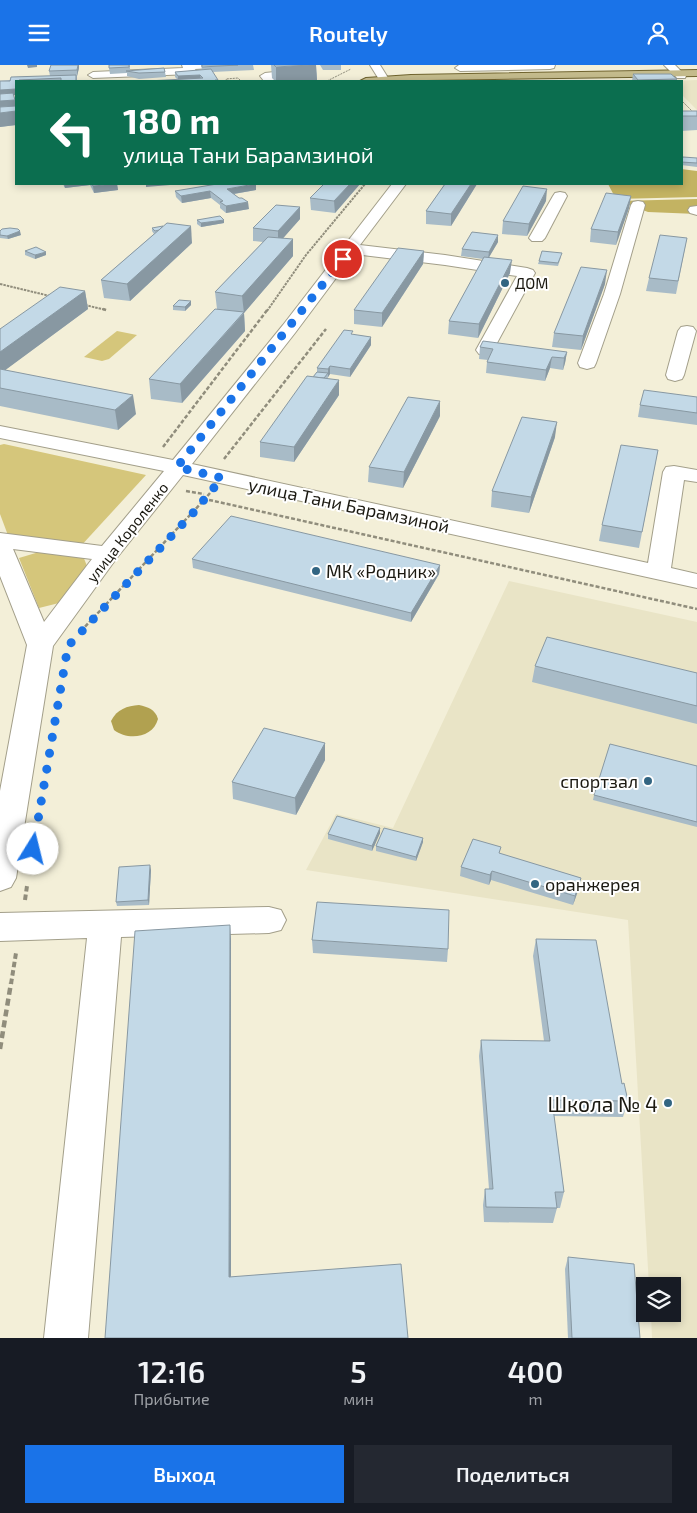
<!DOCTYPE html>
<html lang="ru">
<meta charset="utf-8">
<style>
:root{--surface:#171b24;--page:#242831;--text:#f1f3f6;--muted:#9ea1a6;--accent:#1a73e8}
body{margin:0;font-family:"Exo 2",sans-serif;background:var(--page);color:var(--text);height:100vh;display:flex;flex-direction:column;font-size:19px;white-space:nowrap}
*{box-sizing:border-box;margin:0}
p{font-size:16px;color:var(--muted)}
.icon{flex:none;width:28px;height:28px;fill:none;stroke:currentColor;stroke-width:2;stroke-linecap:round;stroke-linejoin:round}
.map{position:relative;height:1273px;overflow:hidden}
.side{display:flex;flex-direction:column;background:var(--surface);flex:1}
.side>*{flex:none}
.top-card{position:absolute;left:15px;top:15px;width:668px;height:105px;border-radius:0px;box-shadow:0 2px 8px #0003;background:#0b6e4f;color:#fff;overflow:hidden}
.buttons{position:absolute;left:636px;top:1212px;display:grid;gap:10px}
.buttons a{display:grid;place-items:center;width:45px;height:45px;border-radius:0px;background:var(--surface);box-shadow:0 2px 8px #0003;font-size:25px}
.pin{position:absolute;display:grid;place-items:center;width:42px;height:42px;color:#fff;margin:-21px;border:2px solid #fff;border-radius:50%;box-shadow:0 1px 5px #0007}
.me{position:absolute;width:55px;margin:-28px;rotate:9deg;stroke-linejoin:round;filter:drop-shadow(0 0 4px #0008)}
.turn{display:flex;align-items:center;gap:18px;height:105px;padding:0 25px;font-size:22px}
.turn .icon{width:65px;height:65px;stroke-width:2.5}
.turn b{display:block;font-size:35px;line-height:42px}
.eta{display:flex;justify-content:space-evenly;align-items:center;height:85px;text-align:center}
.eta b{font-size:30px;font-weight:600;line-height:35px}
.cta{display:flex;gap:10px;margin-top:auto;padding:10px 25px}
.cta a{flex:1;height:58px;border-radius:0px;background:var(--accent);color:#fff;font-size:20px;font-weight:600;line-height:58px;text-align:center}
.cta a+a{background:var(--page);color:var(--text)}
header{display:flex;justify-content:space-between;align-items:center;height:65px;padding:0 25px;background:var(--accent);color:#fff;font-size:22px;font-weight:600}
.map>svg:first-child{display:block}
.built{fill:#e9e4c6}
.green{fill:#d5c67b}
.forest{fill:#c3b362}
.water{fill:#b1a150}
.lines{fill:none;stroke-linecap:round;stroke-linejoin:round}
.minor-casing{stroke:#a39f8a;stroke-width:2}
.major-casing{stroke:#70642f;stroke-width:2}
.path-far4{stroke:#908d7c;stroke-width:1;stroke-dasharray:2 1;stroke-linecap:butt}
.path-far3{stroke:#908d7c;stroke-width:2;stroke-dasharray:2.5 1;stroke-linecap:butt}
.path-far2{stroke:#908d7c;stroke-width:2.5;stroke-dasharray:4 2;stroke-linecap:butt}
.path-far1{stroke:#908d7c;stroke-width:4;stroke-dasharray:5.5 3;stroke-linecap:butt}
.path{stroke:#908d7c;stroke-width:4.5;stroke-dasharray:7 4;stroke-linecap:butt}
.minor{fill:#fff;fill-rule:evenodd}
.major{fill:#c4bb8c;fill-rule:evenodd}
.wall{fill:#a8bbc7}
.shaded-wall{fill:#8898a2}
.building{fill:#c3d9e7;stroke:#8898a2}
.route{stroke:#1a73e8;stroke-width:9;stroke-dasharray:0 16.2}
.poi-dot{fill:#326582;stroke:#fff;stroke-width:2}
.labels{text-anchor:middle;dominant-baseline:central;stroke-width:4;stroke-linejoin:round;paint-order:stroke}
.far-poi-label{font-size:15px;fill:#1b1911;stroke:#fff;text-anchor:start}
.far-street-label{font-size:15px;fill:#1b1911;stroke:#fff}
.street-label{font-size:18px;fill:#1b1911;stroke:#fff}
.poi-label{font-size:18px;fill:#1b1911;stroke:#fff;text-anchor:start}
.near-poi-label{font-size:21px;fill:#1b1911;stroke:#fff;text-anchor:end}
</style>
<header><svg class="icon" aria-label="menu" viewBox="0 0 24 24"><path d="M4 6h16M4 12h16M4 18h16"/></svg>Routely<svg class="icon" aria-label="person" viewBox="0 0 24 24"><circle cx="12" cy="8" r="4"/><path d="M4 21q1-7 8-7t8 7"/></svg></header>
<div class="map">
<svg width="697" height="1273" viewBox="0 0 697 1273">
<rect width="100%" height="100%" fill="#f3efd8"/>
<g class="built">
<path d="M697 15V45L681 29V16H667Z"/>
<path d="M509 516 697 557V1273H652L651 1249H672V1221H649L628 855 306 805 336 749 393 763Z"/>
</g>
<g class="green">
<path d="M117 266 137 270 109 294 102 296 84 292Z"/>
<path d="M4 379 146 410 79 483 9 473 0 449V380Z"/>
<path d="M39 487 83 491 87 501 59 538 39 543 19 493Z"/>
</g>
<g class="forest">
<path d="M681 104 697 106V132L616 134 608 119H681Z"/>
<path d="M697 134V149L648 147 618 136Z"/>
</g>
<path class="water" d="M139 640C148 642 155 644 158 654 153 673 128 676 114 665L111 656C117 644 127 641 139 640Z"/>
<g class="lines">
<g class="minor-casing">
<g id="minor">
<path d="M182 0H216L211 3 195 4 196 6 195 8 191 9 93 13 88 10 93 7 183 3Z"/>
<path d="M302 0H312L315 7 310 10 274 13 275 16H264L260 11 265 8 303 4Z"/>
<path d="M370 0H380L390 16H380Z"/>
<path d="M555 0 554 3 550 4 460 6 455 3 459 0Z"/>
<path d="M664 0H675L686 11 685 13H677Z"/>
<path d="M392 119H406L360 180 445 190 527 203 533 205 535 208 491 289 485 290 479 289 476 285 517 211 445 200 354 189 295 268 192 399 648 498 663 407 666 402 674 401 697 405V417L684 415 671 503 697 509V523L183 410 116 494 53 581 16 813 11 822 0 826V726L27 580 0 511V468L102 481 164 406 0 373V361L173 395 283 260ZM13 484 92 494 44 557Z"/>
<path d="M560 127 565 128 567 131 545 173 542 176H532L529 173 553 131 555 128Z"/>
<path d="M638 136 643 137 645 140 620 229 596 298 594 302 587 304 580 302 578 298 604 229 631 140 633 137Z"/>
<path d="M697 141V150L690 148 688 145 690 142Z"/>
<path d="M687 261 693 262 696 266 684 310 682 314 675 316 668 314 666 310 678 266 681 262Z"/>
<path d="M269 842 281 845 286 855 281 865 269 868 121 872 88 1273H44L87 873 0 876V848Z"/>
</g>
</g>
<g class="major-casing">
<path id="major" d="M697 5V11L360 16 366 13 411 10Z"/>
</g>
<g class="path-far4">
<path d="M227 16 226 14 238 13 241 16"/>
<path d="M327 16 351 4"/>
<path d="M681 35 697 51"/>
</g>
<g class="path-far3">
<path d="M0 219 50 231"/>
<path d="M85 240 106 245"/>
<path d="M267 246 306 190 365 119"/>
</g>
<g class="path-far2">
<path d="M103 244 106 245"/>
<path d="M163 382 268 244"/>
<path d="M224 394 326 264"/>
<path d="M186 426 204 429"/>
<path d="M210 428 205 434 697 544"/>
<path d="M81 566 205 434"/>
</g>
<g class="path-far1">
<path d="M25 835 27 821"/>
<path d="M11 919 16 888"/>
</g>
<path class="path" d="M0 984 11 918"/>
<use href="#minor" class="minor"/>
<use href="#major" class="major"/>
</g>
<g class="wall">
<path d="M130 0V6L165 7 166 12 139 14 127 11V8L110 9 109 3Z"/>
<path d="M201 0H253L254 5 212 7 218 16 177 14 175 12V7L202 5Z"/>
<path d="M271 0H316L317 15 302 16H275L272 13Z"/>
<path d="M320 0H341V5H323Z"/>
<path d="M79 3 77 11V16H19L13 30 16 41V60L0 62V16L50 11 49 6Z"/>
<path d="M633 9 677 14V16H632Z"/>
<path d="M681 46H697V65L681 66Z"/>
<path d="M697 93V102L681 100V97Z"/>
<path d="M63 119H117L118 125 94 128 90 120 65 123Z"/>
<path d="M360 119 335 148 311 145 310 133Z"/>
<path d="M445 119H477L451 161 426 159V146Z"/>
<path d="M256 125 234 129 249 144 226 148 220 143V140L211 133 182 138 176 132 175 126Z"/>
<path d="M631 131 629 143 616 180 590 177 591 164Z"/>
<path d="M546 136 527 171 502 169 503 156Z"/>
<path d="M300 142V154L283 173 293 191 244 248 245 266 182 338 151 334 149 314 217 244 215 227 263 177 253 176V163Z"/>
<path d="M197 155 224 158 201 162 197 159Z"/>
<path d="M152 163 192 178 130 236 104 233 101 215 154 169 152 166Z"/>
<path d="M0 166 21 170 8 174 0 173Z"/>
<path d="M687 173 676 229 646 226 649 213Z"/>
<path d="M498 177 489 192 510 208 478 273 448 269 449 256 483 194 461 191 462 184Z"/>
<path d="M25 186 46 190 35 194 25 190Z"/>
<path d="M424 186 423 199 382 262 354 259V245Z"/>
<path d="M561 192 558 201 538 199 539 196Z"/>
<path d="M605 219 581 285 552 282 554 268Z"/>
<path d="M85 226 88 244 5 305 136 349 118 365 0 341V264Z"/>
<path d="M191 236V240L185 246 173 245V241Z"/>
<path d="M353 270 371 272V280L350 312 330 309 327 314 339 330 294 397 260 392V377L313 312 317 307V303Z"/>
<path d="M480 282 567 287 565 298 563 305 550 303 545 316 486 308 487 297 488 295 479 294Z"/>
<path d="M697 332V360L638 352 640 340Z"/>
<path d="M440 351 403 423 368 417 369 402Z"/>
<path d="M555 372 529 448 491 442 492 426Z"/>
<path d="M658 385 639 483 599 476 602 460Z"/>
<path d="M192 494 440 500 439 509 411 557 193 503Z"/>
<path d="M535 601 697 608V659L532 617Z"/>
<path d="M325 678V695L296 750 233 734 232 717Z"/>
<path d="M697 701V762L593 735 594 730Z"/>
<path d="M380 763V768L372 786 328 774V769Z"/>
<path d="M423 773V777L416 796 376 786V781Z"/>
<path d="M500 789 581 813 579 823 573 840 491 815 489 820 460 811 461 802Z"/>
<path d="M151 805 149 840 117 841 116 837Z"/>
<path d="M536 874 622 1019 628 1036 623 1052 554 1051 564 1127 560 1143H557L553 1158 484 1157 483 1140 485 1124H489L479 991 481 975 544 976 533 891Z"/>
<path d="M312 875 448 884 447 897 313 888Z"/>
<path d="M568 1192 640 1273H568L565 1204Z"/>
</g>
<g class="shaded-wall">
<path d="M27 0H37V2L28 3Z"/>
<path d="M78 0H79V3L77 11V5Z"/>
<path d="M310 0H316L317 15 302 16H276V2Z"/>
<path d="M200 10 201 15 178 16V11Z"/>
<path d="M16 24V30L0 31V25Z"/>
<path d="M15 35 16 41 0 42V36Z"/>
<path d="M16 46V60L0 62V48Z"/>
<path d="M64 119H90V120L65 123Z"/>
<path d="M117 119 118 125 94 128 93 121Z"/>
<path d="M146 119H170V120L146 122Z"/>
<path d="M256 119V125L227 130V124Z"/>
<path d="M350 119H360L335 148 334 136Z"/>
<path d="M471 119H477L451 161V149Z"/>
<path d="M547 124 546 136 527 171 529 159Z"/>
<path d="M210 126 211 133 182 138 181 131Z"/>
<path d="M631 131 629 143 616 180 618 167Z"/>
<path d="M248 137 249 144 226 148V141Z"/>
<path d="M300 142V154L278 179V166Z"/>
<path d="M224 155V158L201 162V158Z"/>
<path d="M191 161 192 178 130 236 127 219Z"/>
<path d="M20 166 21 170 8 174 7 171Z"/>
<path d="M498 170V177L488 194 489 187Z"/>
<path d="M293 174V191L244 248 245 266 182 338 180 319 244 248 242 231Z"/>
<path d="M424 186 423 199 382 262V248Z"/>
<path d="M46 187V190L35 194V190Z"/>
<path d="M512 195 510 208 478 273 479 259Z"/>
<path d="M607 205 605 219 581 285 583 271Z"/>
<path d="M85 226 88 244 0 309V287Z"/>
<path d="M191 236V240L185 246V242Z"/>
<path d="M371 272V280L350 312V304Z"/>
<path d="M567 287 565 298 563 305 564 293Z"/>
<path d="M552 292 550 303 545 316 546 305Z"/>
<path d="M330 301V309L328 312V304Z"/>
<path d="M339 315V330L294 397V382Z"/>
<path d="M133 330 136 349 118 365 115 345Z"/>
<path d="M440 336V351L403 423 404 407Z"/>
<path d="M557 357 555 372 529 448 531 432Z"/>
<path d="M440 500 439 509 411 557V548Z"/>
<path d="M325 678V695L296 750 295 733Z"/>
<path d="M380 763V768L372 786V781Z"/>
<path d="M423 773V777L416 796V792Z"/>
<path d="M150 800 151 805 149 840 148 835Z"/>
<path d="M492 806 491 815 489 820 490 810Z"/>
<path d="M581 813 579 823 573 840 575 831Z"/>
<path d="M230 860 231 874V1223L229 1212Z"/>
</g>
<g class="building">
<path d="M51 0H78L77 5 49 6Z"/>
<path d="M109 0H129V2L109 3Z"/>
<path d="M202 0H238L202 2Z"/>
<path d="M274 0H310L276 2Z"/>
<path d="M164 3 165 7 139 8 126 6Z"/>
<path d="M211 4 218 15H215L216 16H147L203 13 200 10 178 11 175 7Z"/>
<path d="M633 9H671L677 14 638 15Z"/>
<path d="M76 10V16H61V13L19 15V16H16V24L0 25V16H10L11 12Z"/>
<path d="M13 28 15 35 0 36V29Z"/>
<path d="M16 41V46L0 48V42Z"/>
<rect x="681" y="46" width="16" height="5"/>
<path d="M683 92 697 93V98L681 97Z"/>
<path d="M92 119H117L93 121Z"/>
<path d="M217 119H255L227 124 239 133H242L248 137 226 141 220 137 223 136 210 126 181 131 175 126Z"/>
<path d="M324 119H350L334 136 310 133Z"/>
<path d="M445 119H471L451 149 426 146Z"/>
<path d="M523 121 547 124 529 159 503 156Z"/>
<path d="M606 128 631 131 618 167 591 164Z"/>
<path d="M276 140 300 142 278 166 253 163Z"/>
<path d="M220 151 224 155 201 158 197 155Z"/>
<path d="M167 158 191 161 127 219 101 215Z"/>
<path d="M163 161 159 165 155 166 152 163Z"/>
<path d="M10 163 18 164 20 166 7 171 0 170V166L2 164Z"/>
<path d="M472 167 498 170 489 187 462 184Z"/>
<path d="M660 170 687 173 678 216 649 213Z"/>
<path d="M268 172 293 174 242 231 215 227Z"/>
<path d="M36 182 46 187 35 190 25 186Z"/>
<path d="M398 183 424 186 382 248 354 245Z"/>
<path d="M542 186 562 188 558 198 539 196Z"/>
<path d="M484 192 512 195 479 259 449 256Z"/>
<path d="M581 202 607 205 583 271 554 268Z"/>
<path d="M60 222 85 226 0 287V264Z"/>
<path d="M179 235 191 236 185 242 173 241Z"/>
<path d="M215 244 244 247 180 319 149 314Z"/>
<path d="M344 265 353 266 351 269 371 272 350 304 330 301 328 304 317 303Z"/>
<path d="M483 276 567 287 564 293 552 292 546 305 487 297 493 284 480 282Z"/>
<path d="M0 304 133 330 115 345 0 323Z"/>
<path d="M317 307 328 308 324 313 313 312Z"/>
<path d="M307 311 339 315 294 382 260 377Z"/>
<path d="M644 325 697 332V348L640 340Z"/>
<path d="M408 332 440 336 404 407 369 402Z"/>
<path d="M522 352 557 357 531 432 492 426Z"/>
<path d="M621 380 658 385 642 467 602 460Z"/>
<path d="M231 451 440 500 411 548 192 494Z"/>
<path d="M547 572 697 608V641L535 601Z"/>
<path d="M264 663 325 678 295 733 232 717Z"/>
<path d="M610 679 697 701V757L594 730Z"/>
<path d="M337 751 380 763 372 781 328 769Z"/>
<path d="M384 763 423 773 416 792 376 781Z"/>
<path d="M473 774 501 782 499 788 581 813 575 831 492 806 490 810 461 802Z"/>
<path d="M150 800 148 835 116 837 119 802Z"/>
<path d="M317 837 449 845 448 884 312 875Z"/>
<path d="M230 860 229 1212 401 1199 408 1273H105L135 866Z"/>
<path d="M536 874 596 875 622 1019 624 1018 628 1036 552 1035 564 1127H555L557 1143 486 1142 485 1124H493L481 975 550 976Z"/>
<path d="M568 1192 634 1199 640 1273H572Z"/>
</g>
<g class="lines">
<path class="route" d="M33 784 68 581 193 448 222 413 177 402 343 194"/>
</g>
<g class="poi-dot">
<circle cx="505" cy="218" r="5"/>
<circle cx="316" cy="506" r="5"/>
<circle cx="648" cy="716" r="5"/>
<circle cx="535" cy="819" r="5"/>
<circle cx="668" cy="1038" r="5"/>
</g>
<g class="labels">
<g class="far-poi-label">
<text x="515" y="218">ДОМ</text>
</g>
<g class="far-street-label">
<text transform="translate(127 467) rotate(-52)">улица Короленко</text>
</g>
<g class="street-label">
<text transform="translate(349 440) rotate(12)">улица Тани Барамзиной</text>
</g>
<g class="poi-label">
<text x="326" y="506">МК «Родник»</text>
<text x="638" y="716" text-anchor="end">спортзал</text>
<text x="545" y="819">оранжерея</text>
</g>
<g class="near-poi-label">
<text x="658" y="1038">Школа № 4</text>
</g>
</g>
</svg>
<div class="buttons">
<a><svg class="icon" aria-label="layers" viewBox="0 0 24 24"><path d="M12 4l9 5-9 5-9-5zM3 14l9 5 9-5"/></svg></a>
</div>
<div class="pin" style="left:343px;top:194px;background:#d93025"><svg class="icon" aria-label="arrive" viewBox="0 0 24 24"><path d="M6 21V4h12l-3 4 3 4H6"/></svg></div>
<svg class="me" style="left:33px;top:784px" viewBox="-20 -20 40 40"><circle r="19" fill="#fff"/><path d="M0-13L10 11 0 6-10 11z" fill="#1a73e8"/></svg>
<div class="top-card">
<div class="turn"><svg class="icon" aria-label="left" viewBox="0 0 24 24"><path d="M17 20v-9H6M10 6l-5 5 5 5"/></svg><div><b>180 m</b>улица Тани Барамзиной</div></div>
</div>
</div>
<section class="side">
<div class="eta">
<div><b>12:16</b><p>Прибытие</p></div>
<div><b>5</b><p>мин</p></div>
<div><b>400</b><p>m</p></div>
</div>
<div class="cta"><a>Выход</a><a>Поделиться</a></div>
</section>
